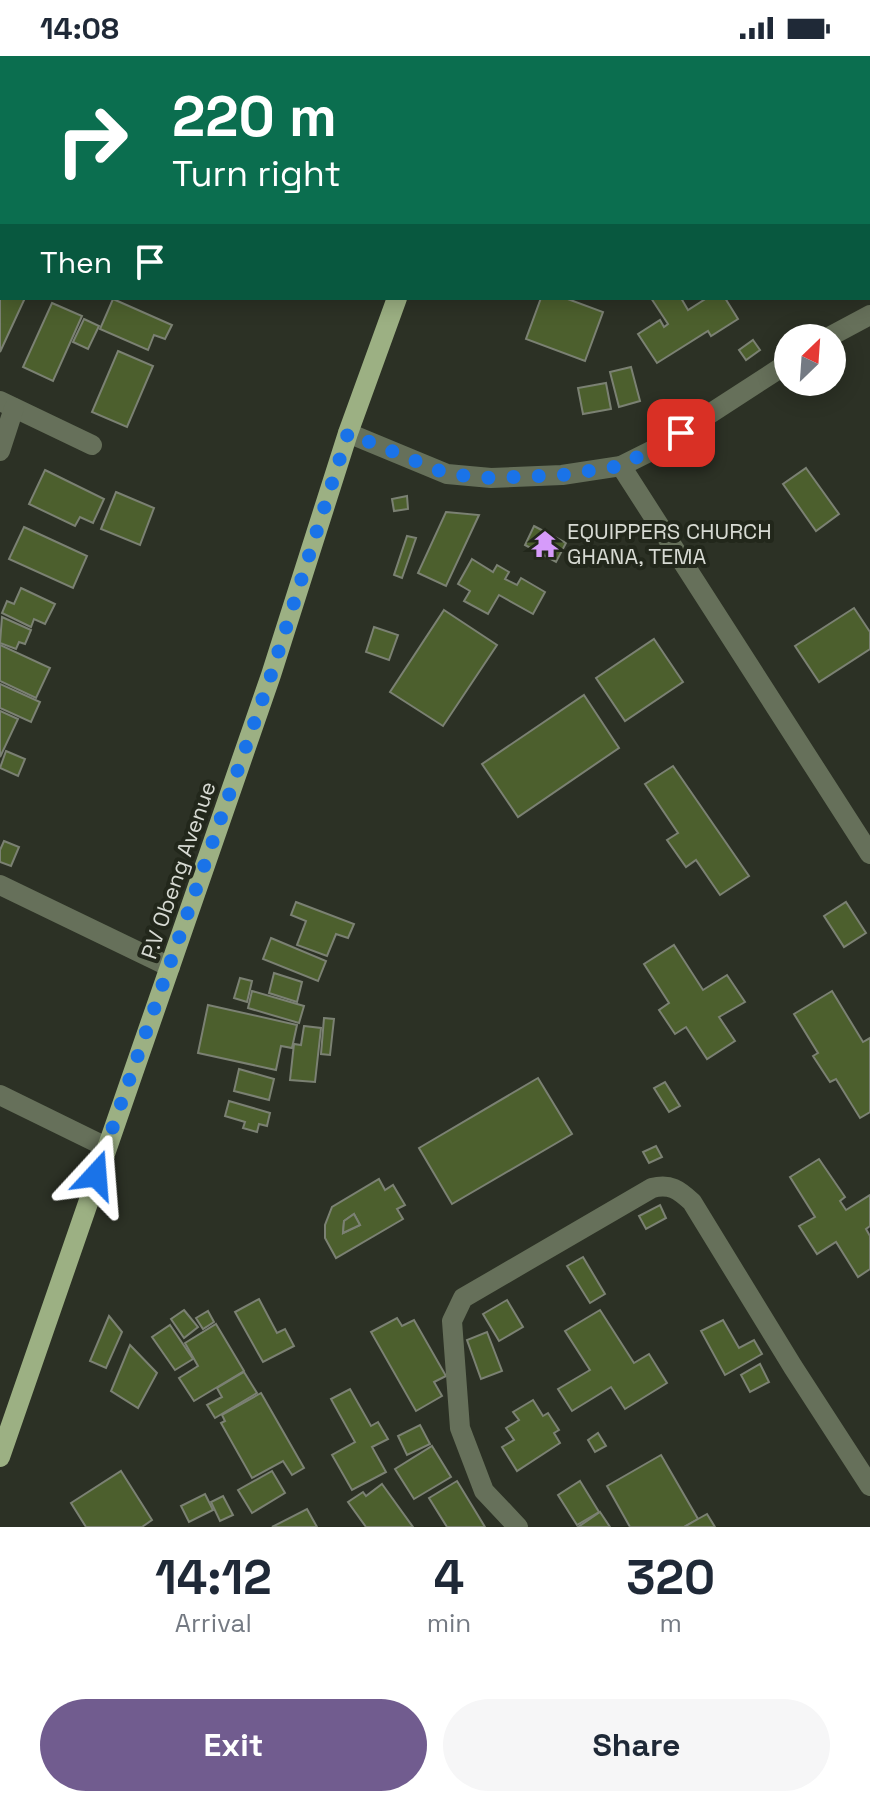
<!DOCTYPE html>
<style>
:root{--surface:#fff;--page:#f6f6f7;--text:#1f2937;--muted:#747a83;--accent:#715c8f}
body{margin:0;font-family:"Space Grotesk",sans-serif;background:var(--page);color:var(--text);height:100vh;display:flex;flex-direction:column;font-size:30px;white-space:nowrap}
*{box-sizing:border-box;margin:0}
p{font-size:26px;color:var(--muted)}
.icon{flex:none;width:44px;height:44px;fill:none;stroke:currentColor;stroke-width:2;stroke-linecap:round;stroke-linejoin:round}
.map{position:relative;height:1471px;overflow:hidden}
.details{display:flex;flex-direction:column;background:var(--surface);flex:1}
.details>*{flex:none}
.guide{position:absolute;left:0px;top:0px;width:870px;height:244px;box-shadow:0 4px 20px #0003;background:#0b6e4f;color:#fff;overflow:hidden}
.needle{width:52px;rotate:25deg}
.buttons{position:absolute;left:774px;top:268px;display:grid;gap:16px}
.buttons a{display:grid;place-items:center;width:72px;height:72px;border-radius:50%;background:var(--surface);box-shadow:0 4px 20px #0003;font-size:40px}
.pin{position:absolute;display:grid;place-items:center;width:68px;height:68px;color:#fff;margin:-34px;border-radius:16px;box-shadow:0 4px 12px #0006}
.me{position:absolute;width:88px;margin:-44px;rotate:19deg;stroke-linejoin:round;filter:drop-shadow(0 0 6px #0008)}
.turn{display:flex;align-items:center;gap:28px;height:168px;padding:0 40px;font-size:36px}
.turn .icon{width:104px;height:104px;stroke-width:2.5}
.turn b{display:block;font-size:56px;line-height:68px}
.then{display:flex;align-items:center;height:76px;padding:0 40px;background:#0003;gap:16px;font-size:30px}
.eta{display:flex;justify-content:space-evenly;align-items:center;height:136px;text-align:center}
.eta b{font-size:48px;font-weight:700;line-height:56px}
.cta{display:flex;gap:16px;margin-top:auto;padding:16px 40px}
.cta a{flex:1;height:92px;border-radius:48px;background:var(--accent);color:#fff;font-size:32px;font-weight:700;line-height:92px;text-align:center}
.cta a+a{background:var(--page);color:var(--text)}
.status{display:flex;justify-content:space-between;align-items:center;height:56px;padding:0 40px;background:var(--surface);direction:ltr}
.status svg{height:22px;fill:currentColor}
.map>svg:first-child{display:block}
.building{fill:#4c5f2d;stroke:#7b8173;stroke-width:2;fill-rule:evenodd}
.lines{fill:none;stroke-linecap:round;stroke-linejoin:round}
.minor{stroke:#66705a;stroke-width:20}
.major{stroke:#9cb083;stroke-width:20}
.route{stroke:#1a73e8;stroke-width:14;stroke-dasharray:0 25.2}
.labels{text-anchor:middle;dominant-baseline:central;stroke-width:8;stroke-linejoin:round;paint-order:stroke}
.poi-label{font-size:22px;fill:#d7dad3;stroke:#22271b;text-anchor:start}
.street-label{font-size:22px;fill:#d7dad3;stroke:#22271b}
</style>
<div class="status"><b>14:08</b><svg viewBox="0 0 49 12"><path d="M0 12V9h3v3zM5 12V6h3v6zM10 12V3h3v9zM15 12V0h3v12zM26 1h20v11H26zM47 4h2v5h-2z"/></svg></div>
<div class="map">
<svg width="870" height="1471" viewBox="0 0 870 1471">
<rect width="100%" height="100%" fill="#2c3125"/>
<g class="building">
<path d="M96 0H176L95 2Z"/>
<path d="M0 220 2 242H25L0 296Z"/>
<path d="M541 242H565L603 256 585 305 526 283Z"/>
<path d="M651 242H681L688 254 707 242H725L738 263 711 280 708 275 657 307 638 278 660 264 664 271 668 268Z"/>
<path d="M113 243 172 269 165 283 154 279 148 294 100 273Z"/>
<path d="M52 247 82 260 53 325 23 311Z"/>
<path d="M84 263 99 270 88 293 73 286Z"/>
<path d="M753 284 760 294 746 304 739 294Z"/>
<path d="M118 295 153 310 127 371 92 356Z"/>
<path d="M631 311 640 345 619 351 610 316Z"/>
<path d="M606 327 611 353 583 358 578 332Z"/>
<path d="M806 412 839 458 816 475 783 428Z"/>
<path d="M45 414 104 443 93 467 80 461 75 470 29 448Z"/>
<path d="M116 436 154 452 140 489 101 473Z"/>
<path d="M407 440 408 453 394 455 392 443Z"/>
<path d="M446 456 479 459 446 530 418 517Z"/>
<path d="M534 470 566 487 556 506 525 489Z"/>
<path d="M24 471 87 500 73 532 9 503Z"/>
<path d="M407 480 416 482 402 522 394 519Z"/>
<path d="M472 503 493 516 497 509 509 516 505 523 517 529 521 522 545 536 533 558 499 539 488 558 464 545 470 535 458 528Z"/>
<path d="M21 532 55 548 45 568 34 563 31 571 2 557 7 545 14 548Z"/>
<path d="M854 552 870 576V593L819 626 795 590Z"/>
<path d="M444 554 497 589 443 670 390 636Z"/>
<path d="M2 561 31 574 25 588 19 586 16 593 0 587Z"/>
<path d="M374 571 398 579 389 604 366 596Z"/>
<path d="M654 583 683 626 625 665 596 622Z"/>
<path d="M0 589 50 612 36 642 0 625Z"/>
<path d="M0 628 40 646 31 666 0 652Z"/>
<path d="M584 639 619 692 518 761 482 708Z"/>
<path d="M0 655 18 663 0 701Z"/>
<path d="M6 695 25 703 18 720 0 712Z"/>
<path d="M673 710 749 820 720 839 696 804 686 811 667 784 678 777 645 728Z"/>
<path d="M4 785 19 791 11 810 0 806V794Z"/>
<path d="M296 846 354 868 348 882 336 878 327 900 297 889 306 865 291 859Z"/>
<path d="M846 846 866 877 844 891 824 860Z"/>
<path d="M271 882 326 905 318 925 263 903Z"/>
<path d="M674 889 703 934 727 919 745 946 719 961 735 985 707 1003 686 971 675 978 659 954 669 947 644 908Z"/>
<path d="M274 917 302 926 297 946 269 937Z"/>
<path d="M240 922 252 925 247 946 234 942Z"/>
<path d="M252 935 304 950 299 967 248 952Z"/>
<path d="M832 935 863 986 870 982V1056L860 1062 836 1023 830 1026 813 1000 818 997 794 958Z"/>
<path d="M208 949 297 969 292 992 281 990 276 1014 198 997Z"/>
<path d="M324 962 334 963 330 999 321 998Z"/>
<path d="M304 970 321 972 315 1026 290 1024 294 988 301 989Z"/>
<path d="M239 1013 274 1023 269 1044 234 1035Z"/>
<path d="M538 1022 572 1078 452 1148 419 1092Z"/>
<path d="M665 1026 680 1050 669 1056 654 1032Z"/>
<path d="M229 1045 270 1057 267 1070 259 1068 257 1076 243 1072 245 1066 225 1060Z"/>
<path d="M656 1090 662 1101 649 1107 643 1096Z"/>
<path d="M819 1103 845 1141 840 1145 846 1154 870 1139V1170L866 1173 870 1180V1213L858 1221 836 1186 817 1198 799 1170 815 1161 790 1121Z"/>
<path d="M379 1123 385 1134 393 1129 405 1149 397 1153 403 1163 336 1202 325 1182V1169L332 1151ZM354 1158 360 1169 343 1177 344 1165Z"/>
<path d="M660 1149 666 1162 646 1173 639 1160Z"/>
<path d="M354 1158 360 1169 343 1177 344 1165Z"/>
<path d="M583 1201 605 1238 590 1247 567 1210Z"/>
<path d="M259 1243 277 1277 285 1273 294 1290 263 1306 235 1256Z"/>
<path d="M507 1244 523 1271 499 1285 483 1258Z"/>
<path d="M184 1254 198 1271 184 1282 171 1263Z"/>
<path d="M600 1254 634 1307 649 1298 667 1327 625 1353 611 1331 572 1355 558 1333 590 1314 565 1275Z"/>
<path d="M208 1255 214 1266 203 1273 196 1262Z"/>
<path d="M109 1260 122 1276 106 1312 90 1305Z"/>
<path d="M397 1262 402 1270 414 1264 446 1320 434 1326 442 1340 416 1355 371 1276Z"/>
<path d="M723 1264 739 1292 754 1284 762 1298 725 1319 701 1275Z"/>
<path d="M216 1268 244 1315 194 1345 179 1322 198 1310 185 1287Z"/>
<path d="M170 1269 193 1303 175 1314 152 1281Z"/>
<path d="M487 1276 502 1315 481 1323 467 1284Z"/>
<path d="M130 1289 157 1317 138 1352 111 1335Z"/>
<path d="M760 1308 769 1326 750 1336 741 1319Z"/>
<path d="M244 1316 257 1337 215 1362 207 1349 222 1341 217 1332Z"/>
<path d="M350 1333 371 1370 378 1366 388 1383 372 1391 386 1416 352 1434 332 1399 355 1386 331 1343Z"/>
<path d="M261 1337 304 1412 292 1419 283 1405 252 1422 221 1367 225 1365 222 1359Z"/>
<path d="M533 1344 543 1360 548 1357 559 1374 554 1377 560 1387 517 1415 502 1391 514 1384 506 1372 519 1364 513 1356Z"/>
<path d="M420 1369 430 1388 407 1399 398 1380Z"/>
<path d="M598 1377 606 1390 595 1396 588 1384Z"/>
<path d="M432 1390 451 1421 414 1443 395 1413Z"/>
<path d="M661 1399 698 1463 684 1471H630L607 1430Z"/>
<path d="M121 1415 152 1464 142 1471H86L71 1447Z"/>
<path d="M272 1415 285 1437 252 1457 238 1434Z"/>
<path d="M457 1425 485 1471H447L429 1442Z"/>
<path d="M580 1425 599 1456 577 1469 558 1439Z"/>
<path d="M382 1428 413 1471H366L348 1446 363 1436 366 1440Z"/>
<path d="M205 1438 213 1454 189 1466 181 1450Z"/>
<path d="M223 1440 233 1459 220 1465 211 1446Z"/>
<path d="M307 1453 317 1471H272Z"/>
<path d="M600 1456 610 1471H578Z"/>
<path d="M707 1458 715 1471H684L698 1463Z"/>
</g>
<g class="lines">
<g class="minor">
<path d="M407 0 412 2"/>
<path d="M242 2 243 0"/>
<path d="M868 106H870"/>
<path d="M827 282 870 259"/>
<path d="M0 345 92 389"/>
<path d="M348 377 447 418 491 422 562 419 621 410 657 392 788 307"/>
<path d="M0 395 14 352"/>
<path d="M621 410 870 798"/>
<path d="M0 829 170 911"/>
<path d="M0 1039 106 1091"/>
<path d="M518 1471 484 1435 460 1372 452 1265 463 1242 652 1132C670 1127 679 1134 692 1146L793 1311 870 1430"/>
</g>
<g class="major">
<path d="M475 2 476 0"/>
<path d="M0 1401 271 619 348 377 397 242"/>
</g>
</g>
<g class="lines">
<path class="route" d="M96 1119 271 619 348 377 447 418 491 422 562 419 621 410 681 377"/>
</g>
<defs>
<g id="temple-bare" transform="scale(2.16)"><path d="M0-6L5-2H3V0L6.5 2.5H4V6H1.5V3h-3V6H-4V2.5H-6.5L-3 0V-2H-5Z" fill="#d69bfa" stroke="#22271b" stroke-width="2.5" paint-order="stroke"/></g>
</defs>
<g fill-rule="evenodd">
<use href="#temple-bare" x="545" y="488"/>
</g>
<g class="labels">
<g class="poi-label">
<text x="567" y="475">EQUIPPERS CHURCH<tspan x="567" dy="25">GHANA, TEMA</tspan></text>
</g>
<g class="street-label">
<text transform="translate(178 814) rotate(-71)">P.V Obeng Avenue</text>
</g>
</g>
</svg>
<div class="buttons">
<a><svg class="needle" viewBox="-14 -14 28 28"><path d="M0-13l5 13h-10z" fill="#e53935"/><path d="M0 13l5-13h-10z" fill="#747a83"/></svg></a>
</div>
<div class="pin" style="left:681px;top:377px;background:#d93025"><svg class="icon" aria-label="arrive" viewBox="0 0 24 24"><path d="M6 21V4h12l-3 4 3 4H6"/></svg></div>
<svg class="me" style="left:96px;top:1119px" viewBox="-20 -20 40 40"><path d="M0-17L14 15 0 8-14 15z" fill="#1a73e8" stroke="#fff" stroke-width="4"/></svg>
<div class="guide">
<div class="turn"><svg class="icon" aria-label="right" viewBox="0 0 24 24"><path d="M7 20v-9h11M14 6l5 5-5 5"/></svg><div><b>220 m</b>Turn right</div></div>
<div class="then">Then<svg class="icon" aria-label="arrive" viewBox="0 0 24 24"><path d="M6 21V4h12l-3 4 3 4H6"/></svg></div>
</div>
</div>
<section class="details">
<div class="eta">
<div><b>14:12</b><p>Arrival</p></div>
<div><b>4</b><p>min</p></div>
<div><b>320</b><p>m</p></div>
</div>
<div class="cta"><a>Exit</a><a>Share</a></div>
</section>
